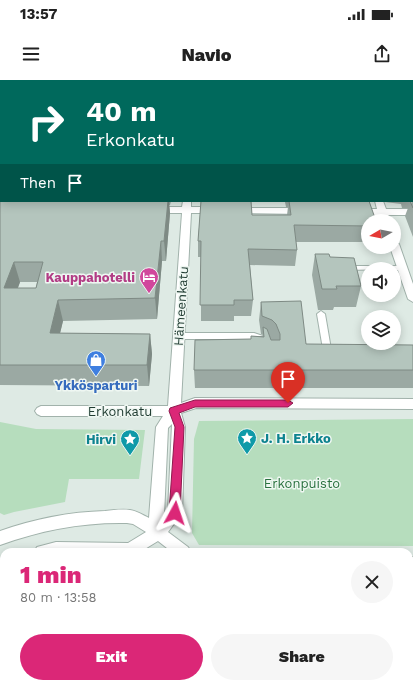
<!DOCTYPE html>
<meta charset="utf-8">
<style>
:root{--surface:#fff;--page:#f6f6f6;--text:#222;--muted:#767676;--accent:#db2777}
body{margin:0;font-family:"Work Sans",sans-serif;background:var(--page);color:var(--text);height:100vh;display:flex;flex-direction:column;font-size:15px;white-space:nowrap}
*{box-sizing:border-box;margin:0}
p{font-size:13px;color:var(--muted)}
.icon{flex:none;width:22px;height:22px;fill:none;stroke:currentColor;stroke-width:2;stroke-linecap:round;stroke-linejoin:round}
.map{position:relative;flex:1;overflow:hidden}
.details{position:absolute;left:0px;top:468px;width:413px;height:140px;display:flex;flex-direction:column;background:var(--surface);border-radius:12px 12px 0 0;box-shadow:0 2px 10px #0003}
.details>*{flex:none}
.guide{position:absolute;left:0px;top:0px;width:413px;height:122px;box-shadow:0 2px 10px #0003;background:#00695c;color:#fff;overflow:hidden}
.needle{width:26px;rotate:260deg}
.controls{position:absolute;left:361px;top:134px;display:grid;gap:8px}
.controls a{display:grid;place-items:center;width:40px;height:40px;border-radius:50%;background:var(--surface);box-shadow:0 2px 10px #0003;font-size:20px}
.pin{position:absolute;display:grid;place-items:center;width:34px;height:34px;color:#fff;margin:-41px -17px;border-radius:50% 50% 50% 0;rotate:-45deg;box-shadow:0 0 4px #0007}
.pin .icon{rotate:45deg}
.me{position:absolute;width:44px;margin:-22px;rotate:5deg;stroke-linejoin:round;filter:drop-shadow(0 0 3px #0008)}
.turn{display:flex;align-items:center;gap:14px;height:84px;padding:0 20px;font-size:18px}
.turn .icon{width:52px;height:52px;stroke-width:2.5}
.turn b{display:block;font-size:28px;line-height:34px}
.then{display:flex;align-items:center;height:38px;padding:0 20px;background:#0003;gap:8px;font-size:15px}
.round{display:grid;place-items:center;flex:none;width:42px;height:42px;border-radius:21px;background:var(--page)}
.headline{display:flex;align-items:center;justify-content:space-between;height:68px;padding:0 20px}
h1{font-size:24px;font-weight:800;line-height:30px;color:var(--accent)}
.button{display:flex;gap:8px;margin-top:auto;padding:8px 20px}
.button a{flex:1;height:46px;border-radius:24px;background:var(--accent);color:#fff;font-size:16px;font-weight:800;line-height:46px;text-align:center}
.button a+a{background:var(--page);color:var(--text)}
.status{display:flex;justify-content:space-between;align-items:center;height:28px;padding:0 20px;background:var(--surface);direction:ltr}
.status svg{height:11px;fill:currentColor}
header{display:flex;justify-content:space-between;align-items:center;height:52px;padding:0 20px;background:var(--surface);font-size:18px;font-weight:800}
.map>svg:first-child{display:block}
.green{fill:#b6ddbd}
.lines{fill:none;stroke-linecap:round;stroke-linejoin:round}
.lane-casing{stroke:#a1b2ab;stroke-width:2}
.street-casing{stroke:#a1b2ab;stroke-width:2}
.secondary-casing{stroke:#9fb9ae;stroke-width:2}
.lane{fill:#fff;fill-rule:evenodd}
.street{fill:#fff;fill-rule:evenodd}
.secondary{fill:#fff;fill-rule:evenodd}
.wall{fill:#9ba9a3;fill-rule:evenodd}
.shaded-wall{fill:#7e8a84}
.building{fill:#b4c5bd;stroke:#7e8a84;fill-rule:evenodd}
.route{fill:#db2777;stroke:#8e194d}
.labels{text-anchor:middle;dominant-baseline:central;stroke-width:3;stroke-linejoin:round;paint-order:stroke}
.hotel-label{font-size:13px;font-weight:bold;fill:#b23c85;stroke:#eff7f2;text-anchor:end}
.street-label{font-size:13px;fill:#1f3b31;stroke:#eff7f2}
.shop-label{font-size:13px;font-weight:bold;fill:#366cbe;stroke:#eff7f2}
.culture-label{font-size:13px;font-weight:bold;fill:#0d838f;stroke:#eff7f2;text-anchor:start}
.park-label{font-size:13px;fill:#29723f;stroke:#eff7f2}
</style>
<div class="status"><b>13:57</b><svg viewBox="0 0 49 12"><path d="M0 12V9h3v3zM5 12V6h3v6zM10 12V3h3v9zM15 12V0h3v12zM26 1h20v11H26zM47 4h2v5h-2z"/></svg></div>
<header><svg class="icon" aria-label="menu" viewBox="0 0 24 24"><path d="M4 6h16M4 12h16M4 18h16"/></svg>Navio<svg class="icon" aria-label="share" viewBox="0 0 24 24"><path d="M12 15V3M7 8l5-5 5 5M5 13v7h14v-7"/></svg></header>
<div class="map">
<svg width="413" height="608" viewBox="0 0 413 608">
<rect width="100%" height="100%" fill="#deeae4"/>
<g class="green">
<path d="M413 339V466L199 465 192 453 194 359 199 341Z"/>
<path d="M0 342 36 349 145 350 139 399H69L65 422 14 432 4 435 0 433Z"/>
</g>
<g class="lines">
<g class="lane-casing">
<g id="lane">
<path d="M343 186H402L406 188 402 190H394V189L346 190 342 188Z"/>
<path d="M321 231 325 234 332 275 328 278 324 275 317 234Z"/>
<path d="M179 253H254L269 258 270 260 266 263 254 259H179L175 256Z"/>
</g>
</g>
<g class="street-casing">
<g id="street">
<rect x="191" y="0" width="6" height="1"/>
<rect x="0" y="62" width="1" height="4"/>
<path d="M183 121H191V127H217L221 130 217 133H191L181 323 195 318 413 319V329L196 328 181 333 185 347 182 433 168 452 188 467 191 472H172L158 461 140 472H34L37 467 56 462 128 463 146 452 133 444 127 443C84 442 41 450 0 465V451C34 439 69 432 105 431 113 430 122 429 130 430 137 431 143 435 149 438L156 347 163 336H41L37 334 35 331 37 328 41 326H168L182 133H153L149 130 153 127H182ZM172 344 168 431 164 436 168 348Z"/>
<path d="M375 121H383L386 129H413V135H388L391 141H381L379 135H357L353 132 357 129H377Z"/>
<path d="M235 128H303L307 131 303 134 232 133 231 131Z"/>
<path d="M394 161 399 164 413 204V222L408 219 390 167H394Z"/>
<rect x="409" y="477" width="4" height="14"/>
<path d="M4 480V495L0 496V481Z"/>
</g>
</g>
<g class="secondary-casing">
<rect id="secondary" x="37" y="0" width="6" height="1"/>
</g>
<use href="#lane" class="lane"/>
<use href="#street" class="street"/>
<use href="#secondary" class="secondary"/>
</g>
<g class="wall">
<path d="M394 0H413V37L412 36V1H394Z"/>
<path d="M412 52 413 54V157L405 136 408 128H402L401 124 385 122 384 121H412Z"/>
<path d="M0 113 1 121H171L170 125H169L170 133 166 181H162L157 239 63 241 60 253 150 254 152 274 149 306 0 305ZM20 202H37L36 208H18Z"/>
<path d="M201 121H374V122H370L368 141V162H296L297 170 295 186 250 185 253 220 251 236H234V241H201V177H198V161ZM251 122H285L286 127H288L287 135H252Z"/>
<path d="M315 174 330 177 361 206 356 227H334L333 230H318L312 195Z"/>
<path d="M261 222 306 264 413 265V308H195L194 290 251 259V256H263V255L261 254 259 240Z"/>
<path d="M409 492H413V559L409 558Z"/>
<path d="M142 604H219V608H148Z"/>
</g>
<g class="shaded-wall">
<path d="M168 121H169L170 133 166 181 164 161Z"/>
<path d="M161 161 162 181 157 239 155 218Z"/>
<path d="M14 182 20 202 10 228 4 208Z"/>
<path d="M58 220 63 241 55 274 50 253Z"/>
<path d="M150 254 152 274 149 306 147 285Z"/>
<rect x="121" y="604" width="5" height="4"/>
<path d="M218 604H219V608H216Z"/>
</g>
<g class="building">
<path d="M50 0H179V1H49Z"/>
<rect x="203" y="0" width="170" height="1"/>
<path d="M404 0H413V16L412 14V1H405Z"/>
<path d="M412 52 413 54V111H412Z"/>
<path d="M0 113H1V121H168L164 161H161L155 218 58 220 50 253 150 254 147 285H0ZM14 182H43L36 208H4Z"/>
<path d="M412 120H413V128L410 121H412Z"/>
<path d="M201 121H251L252 135H291L289 121H369L376 141H368V146L294 145 297 170 248 169 253 220H234V225H200L201 161H198Z"/>
<path d="M315 174H329L330 177 354 178 361 206H336L337 209H322Z"/>
<path d="M301 221 306 264 413 265V290H194L195 260 251 259V256L264 257 263 247 267 249 271 260H280V254L276 244 272 240 262 236 261 222Z"/>
<rect x="409" y="492" width="4" height="54"/>
<path d="M4 533V557L0 550Z"/>
<path d="M27 604H121V608H29Z"/>
<path d="M156 604H218L216 608H162Z"/>
</g>
<path class="route" d="M195 320H288L293 323 288 327H195L179 333 184 347 180 433 179 436 175 438 171 436 169 433 175 347 169 331 170 328Z"/>
<defs>
<g id="hotel-pin" transform="scale(1)"><path d="M0 17L-7.5 6A9.5 9.5 0 1 1 7.5 6Z" fill="#d1479c" stroke="#eff7f2"/><path d="M-6-4.5h1.5V1H6V5H4.5V3h-9V5H-6ZM-4 0a1.8 1.8 0 1 1 3.6 0ZM.5 0V-2.5h3Q6-2.5 6 0Z" fill="#fff"/></g>
<g id="shop-pin" transform="scale(1)"><path d="M0 17L-7.5 6A9.5 9.5 0 1 1 7.5 6Z" fill="#3f7fe0" stroke="#eff7f2"/><path d="M-5-2.5h2.3a2.7 3.5 0 0 1 5.4 0H5L5.5 6h-11ZM-1.5-2.5h3a1.5 2.3 0 0 0-3 0Z" fill="#fff"/></g>
<g id="sight-pin" transform="scale(1)"><path d="M0 17L-7.5 6A9.5 9.5 0 1 1 7.5 6Z" fill="#0f9aa8" stroke="#eff7f2"/><path d="M0-6L1.8-2.2L6-1.7L2.9 1.2L3.7 5.4L0 3.3L-3.7 5.4L-2.9 1.2L-6-1.7L-1.8-2.2Z" fill="#fff"/></g>
</defs>
<g fill-rule="evenodd">
<use href="#hotel-pin" x="149" y="197"/>
<use href="#shop-pin" x="96" y="280"/>
<use href="#sight-pin" x="247" y="358"/>
<use href="#sight-pin" x="130" y="359"/>
</g>
<g class="labels">
<g class="hotel-label">
<text x="135" y="197">Kauppahotelli</text>
</g>
<g class="street-label">
<text transform="translate(181 226) rotate(-86)">Hämeenkatu</text>
<text x="120" y="331">Erkonkatu</text>
</g>
<g class="shop-label">
<text x="96" y="305">Ykkösparturi</text>
</g>
<g class="culture-label">
<text x="261" y="358">J. H. Erkko</text>
<text x="116" y="359" text-anchor="end">Hirvi</text>
</g>
<g class="park-label">
<text x="302" y="403">Erkonpuisto</text>
</g>
</g>
</svg>
<div class="controls">
<a><svg class="needle" viewBox="-14 -14 28 28"><path d="M0-13l5 13h-10z" fill="#e53935"/><path d="M0 13l5-13h-10z" fill="#767676"/></svg></a>
<a><svg class="icon" aria-label="sound" viewBox="0 0 24 24"><path d="M4 9h4l5-4v14l-5-4H4zM17 9q2 3 0 6"/></svg></a>
<a><svg class="icon" aria-label="layers" viewBox="0 0 24 24"><path d="M12 4l9 5-9 5-9-5zM3 14l9 5 9-5"/></svg></a>
</div>
<div class="pin" style="left:288px;top:323px;background:#d93025"><svg class="icon" aria-label="arrive" viewBox="0 0 24 24"><path d="M6 21V4h12l-3 4 3 4H6"/></svg></div>
<svg class="me" style="left:175px;top:433px" viewBox="-20 -20 40 40"><path d="M0-17L14 15 0 8-14 15z" fill="#db2777" stroke="#fff" stroke-width="4"/></svg>
<div class="guide">
<div class="turn"><svg class="icon" aria-label="right" viewBox="0 0 24 24"><path d="M7 20v-9h11M14 6l5 5-5 5"/></svg><div><b>40 m</b>Erkonkatu</div></div>
<div class="then">Then<svg class="icon" aria-label="arrive" viewBox="0 0 24 24"><path d="M6 21V4h12l-3 4 3 4H6"/></svg></div>
</div>
<section class="details">
<div class="headline"><div><h1>1 min</h1><p>80 m · 13:58</p></div><a class="round"><svg class="icon" aria-label="close" viewBox="0 0 24 24"><path d="M6 6l12 12M18 6L6 18"/></svg></a></div>
<div class="button"><a>Exit</a><a>Share</a></div>
</section>
</div>
